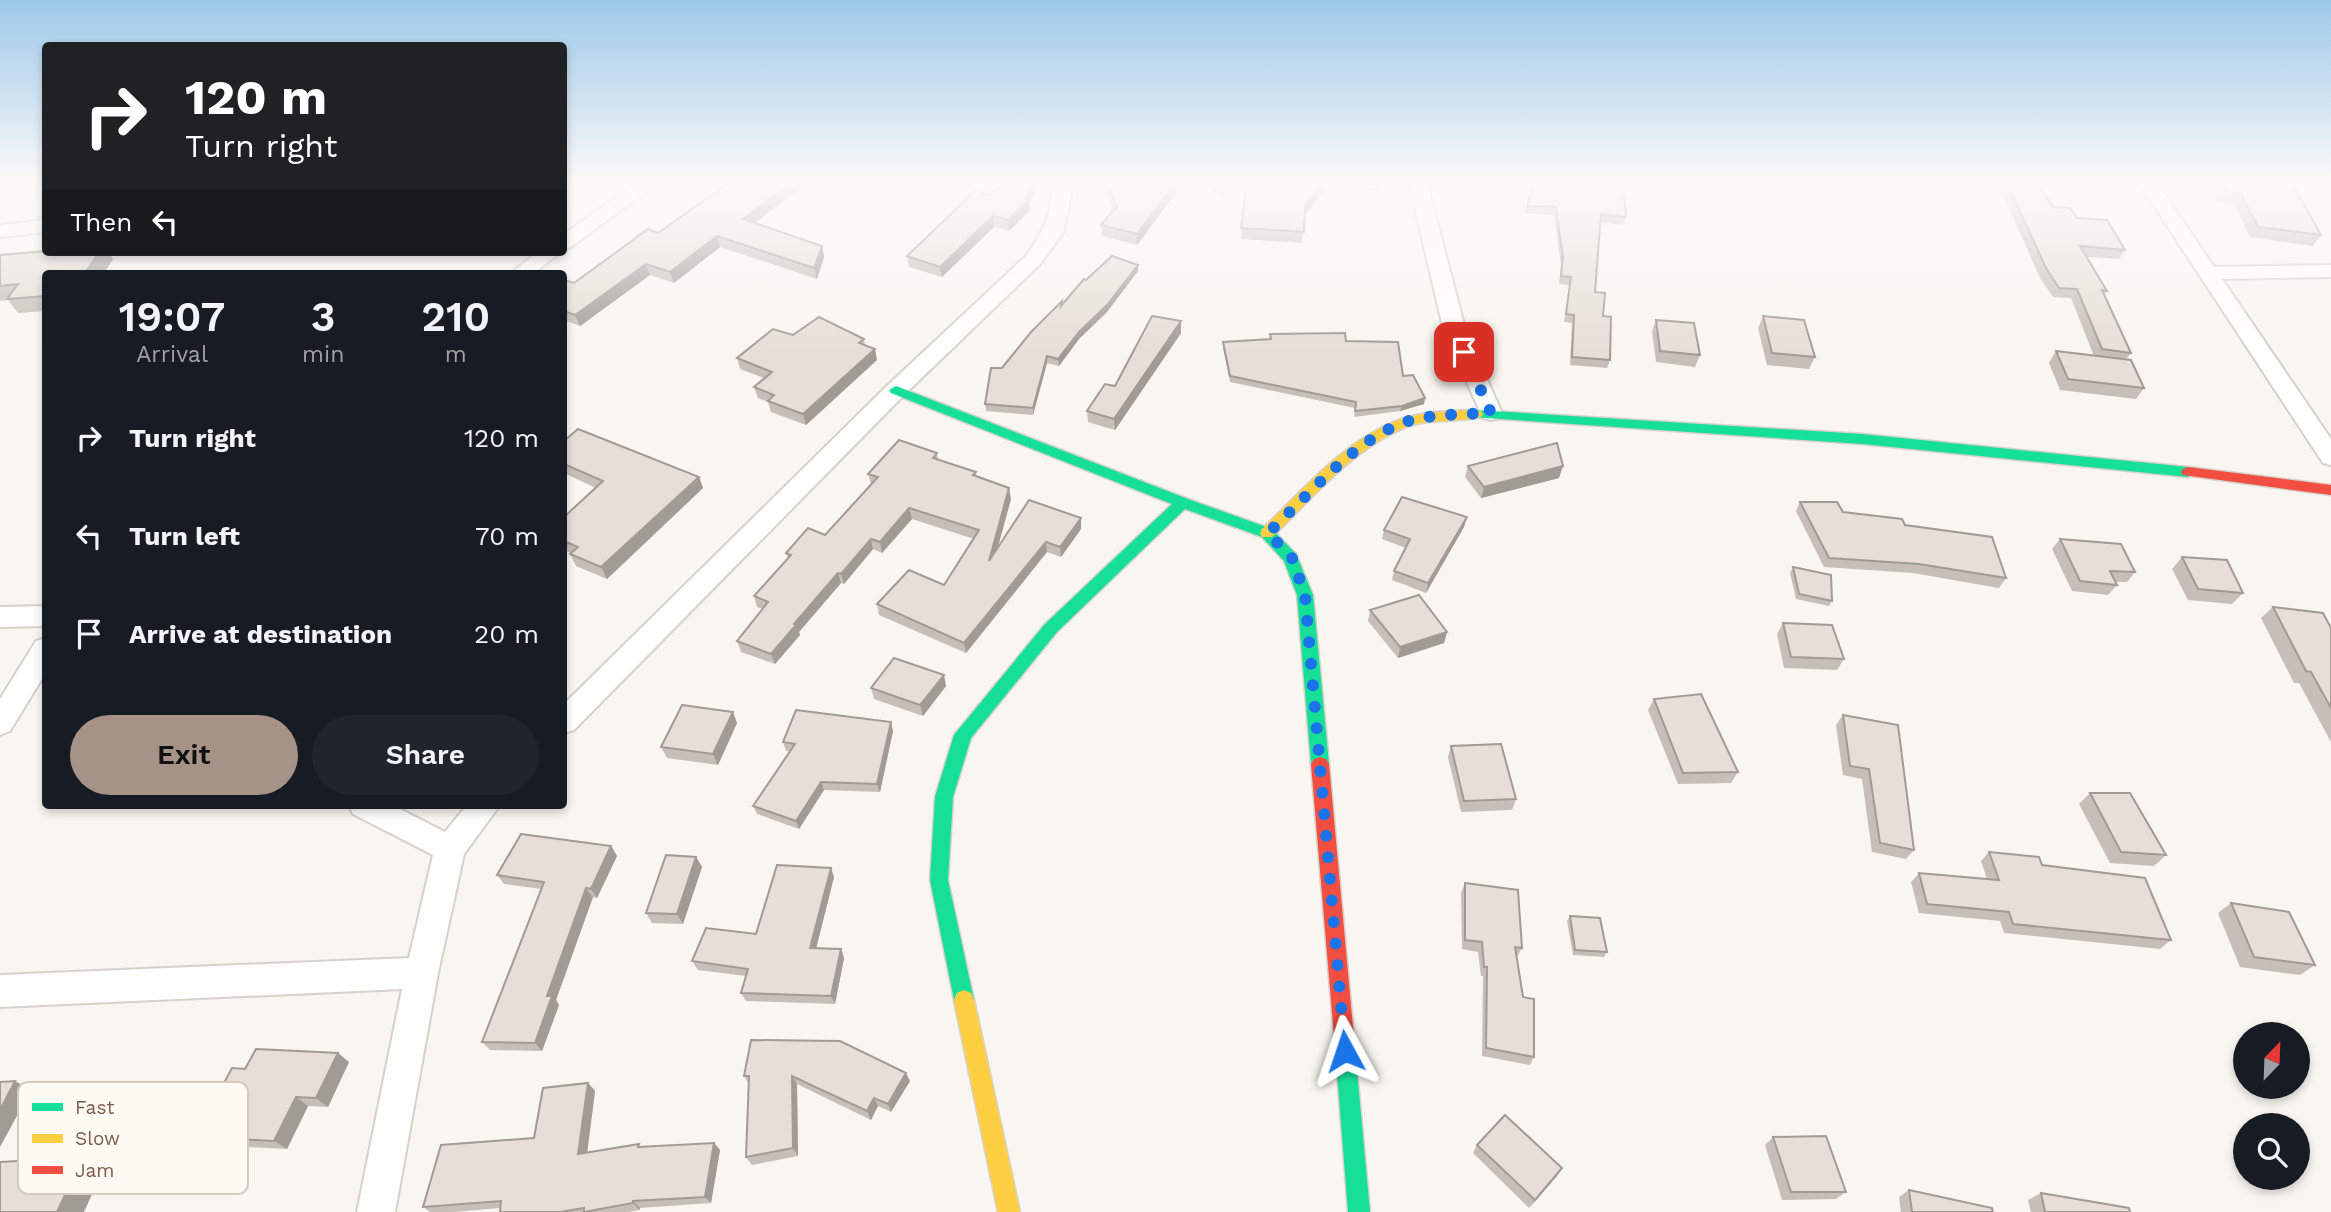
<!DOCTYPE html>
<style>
:root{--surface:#171b24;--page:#20242c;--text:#f1f3f6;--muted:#9ea1a6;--accent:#a69286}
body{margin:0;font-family:"Work Sans",sans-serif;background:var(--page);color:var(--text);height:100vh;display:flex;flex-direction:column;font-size:26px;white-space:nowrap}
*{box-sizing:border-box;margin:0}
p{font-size:23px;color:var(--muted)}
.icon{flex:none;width:38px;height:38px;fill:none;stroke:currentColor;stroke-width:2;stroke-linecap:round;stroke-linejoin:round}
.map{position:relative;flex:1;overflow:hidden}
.panel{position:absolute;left:42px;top:270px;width:525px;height:539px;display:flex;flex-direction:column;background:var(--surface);border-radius:7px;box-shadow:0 4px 10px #0003}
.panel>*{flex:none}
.top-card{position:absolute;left:42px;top:42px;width:525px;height:214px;border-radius:7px;box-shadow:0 4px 10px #0003;background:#202124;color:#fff;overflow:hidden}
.needle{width:46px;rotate:23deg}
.buttons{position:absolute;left:2233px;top:1022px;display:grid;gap:14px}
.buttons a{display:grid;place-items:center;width:77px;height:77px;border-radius:50%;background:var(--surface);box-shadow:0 4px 10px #0003;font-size:35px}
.pin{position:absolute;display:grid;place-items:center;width:60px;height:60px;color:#fff;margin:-30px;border-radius:14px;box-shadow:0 4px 10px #0006}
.me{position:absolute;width:77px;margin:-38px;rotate:355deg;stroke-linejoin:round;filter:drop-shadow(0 0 5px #0008)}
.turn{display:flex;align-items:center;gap:24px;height:147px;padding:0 28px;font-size:32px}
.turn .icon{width:91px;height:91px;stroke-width:2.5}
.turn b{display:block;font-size:49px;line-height:60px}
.then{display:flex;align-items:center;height:66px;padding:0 28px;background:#0003;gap:14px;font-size:26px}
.eta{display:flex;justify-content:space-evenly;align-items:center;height:119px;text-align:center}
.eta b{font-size:42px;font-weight:600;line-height:49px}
.action{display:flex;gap:14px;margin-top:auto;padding:14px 28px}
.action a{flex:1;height:80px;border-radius:42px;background:var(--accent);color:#111;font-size:28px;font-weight:600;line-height:80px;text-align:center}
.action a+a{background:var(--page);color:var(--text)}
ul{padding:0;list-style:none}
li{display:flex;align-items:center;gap:21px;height:98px;padding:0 28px}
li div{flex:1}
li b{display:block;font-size:26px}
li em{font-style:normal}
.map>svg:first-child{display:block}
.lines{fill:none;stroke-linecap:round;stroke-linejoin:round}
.street-casing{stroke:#d7d1cb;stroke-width:4}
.fast-casing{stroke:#d9d2cb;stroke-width:3}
.slow-casing{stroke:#d9d2cb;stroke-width:3}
.jam-casing{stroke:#d9d2cb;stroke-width:3}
.street{fill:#fefefd;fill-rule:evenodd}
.fast{fill:#16e098;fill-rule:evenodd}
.slow{fill:#ffcf43;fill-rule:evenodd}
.jam{fill:#f24e42;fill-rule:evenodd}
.wall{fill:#c6bfb9}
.shaded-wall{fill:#a19b96}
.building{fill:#e6ded7;stroke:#a19b96;stroke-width:2}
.route{stroke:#1a73e8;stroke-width:12;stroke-dasharray:0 21.6}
.key{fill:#fffaf3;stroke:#d7cbc1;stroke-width:2}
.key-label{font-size:19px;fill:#7a5c4d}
</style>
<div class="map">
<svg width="2331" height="1212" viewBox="0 0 2331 1212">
<rect width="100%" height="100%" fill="#f9f5f0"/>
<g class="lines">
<g class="street-casing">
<g id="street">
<path d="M637 183H658L571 247 564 249V234Z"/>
<path d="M1052 183H1070L1071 197 1063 233 1040 264 904 395 574 730 564 733V704L888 385 1026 256C1043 233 1053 213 1052 183Z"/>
<path d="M1409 183H1427L1466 332 1502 413 1499 418 1491 420 1483 418 1444 332Z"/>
<path d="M2139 183H2157L2214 267 2331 265V277L2222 279 2331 439V465L2323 463Z"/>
<path d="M46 220V232L0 237V225Z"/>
<path d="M538 252H561L534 273H511Z"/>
<path d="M46 606V626L0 627V607Z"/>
<path d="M46 638V672L10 731 0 735V699L36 641Z"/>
<path d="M349 805H392L445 832 467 805H500L464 854 438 973 395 1212H357L402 989 0 1007V975L409 958 433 855 353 814Z"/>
</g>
</g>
<g class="fast-casing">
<g id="fast">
<path d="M896 386 1188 499 1272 529 1296 554 1313 595 1329 764 1326 769 1320 771 1314 769 1311 764 1297 595 1284 561 1262 537 1185 509 1057 632 971 738 953 797 948 880 974 1000 971 1007 964 1010 957 1007 954 1000 930 880 935 797 954 735 1045 624 1172 504 891 393 889 390Z"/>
<path d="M1476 410 1862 434 2188 467 2195 472 2188 477 1862 444 1471 417 1469 414 1471 411Z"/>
<path d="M1346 1050 1353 1053 1356 1060 1370 1212H1348L1336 1060 1339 1053Z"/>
</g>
</g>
<g class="slow-casing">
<g id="slow">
<path d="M1476 410 1481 411 1483 414 1481 417C1456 423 1430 418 1406 427 1353 448 1312 499 1272 537H1262L1260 533 1262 529C1302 491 1343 442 1396 421 1422 411 1449 411 1476 410Z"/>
<path d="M964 990 971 993 974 1000 1020 1212H998L954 1000 957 993Z"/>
</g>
</g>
<g class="jam-casing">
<g id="jam">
<path d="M2188 467 2331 485V495L2183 475 2181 472 2183 469Z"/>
<path d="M1320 757 1326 759 1329 764 1356 1060 1353 1067 1346 1070 1339 1067 1336 1060 1311 764 1314 759Z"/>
</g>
</g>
<use href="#street" class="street"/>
<use href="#fast" class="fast"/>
<use href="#slow" class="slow"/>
<use href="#jam" class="jam"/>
</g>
<g class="wall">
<path d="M721 183 801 187 755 223 822 246 824 257 817 279 720 247 674 283 650 275 580 326 564 320V280L574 283 658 233 723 188Z"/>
<path d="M993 183H1034L1035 193 1029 203 1030 210 1009 231 994 227 942 277 909 267 907 256 996 190Z"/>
<path d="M1102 183H1183L1137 245 1102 236 1101 225 1114 210Z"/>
<path d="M1204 183H1383L1382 191 1326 187 1305 216 1302 243 1241 239 1245 194 1221 196 1205 186Z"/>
<path d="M1998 183H2037L2053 207 2077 218 2125 250 2119 259 2086 257 2107 291 2104 294 2131 353 2126 359 2144 388 2136 399 2060 390 2049 363 2056 351 2094 356 2071 298 2053 297 2040 278Z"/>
<path d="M2213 183H2292L2321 235 2313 246 2250 237 2234 204 2218 202Z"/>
<path d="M1588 184 1626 217 1623 225 1600 222 1595 292 1603 316 1610 360 1607 368 1570 365 1572 323 1564 322 1569 285 1559 284 1561 265 1554 215 1525 213 1527 206Z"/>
<path d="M46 252H108L113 259 104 273H46V311L18 313 8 300 0 301V255Z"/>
<path d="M1138 265V271L1107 312 1079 339 1059 366 1047 363 1033 415 986 411 985 404 1002 368 1086 280Z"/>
<path d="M1763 316 1815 357 1809 369 1767 365 1758 328Z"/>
<path d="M1656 320 1700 355 1695 367 1656 362 1652 331Z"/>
<path d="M1181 321V333L1115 430 1088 422 1087 411 1115 386Z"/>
<path d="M1270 334 1346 341 1403 376 1425 398 1424 404 1400 411 1354 417 1355 408 1230 382 1223 348V342L1270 339Z"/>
<path d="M793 335 864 339 865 345 877 360 806 425 771 412 768 402 758 398 754 387 764 378 740 369 737 358Z"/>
<path d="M564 441 699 477 703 488 607 579 576 566 570 554 571 553 564 550V517L596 488 564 473Z"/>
<path d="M937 453 938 459 976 472V476L1011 499 997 550 1081 529 1061 557 1047 552 966 653 879 615 877 604 944 585 974 539 912 519 882 553 873 549 844 584 841 583 799 632 800 635 775 664 741 652 737 641 763 609 757 607 754 596 788 559 786 553 825 535 871 484 868 474Z"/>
<path d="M1468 466 1559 478 1481 498 1465 477Z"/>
<path d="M1800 502 1843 512 2006 578 1999 588 1913 573 1824 567 1796 511Z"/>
<path d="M1467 517 1464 527 1426 593 1392 580 1394 571 1406 548 1382 539 1384 530Z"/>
<path d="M2060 539 2135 572 2127 582H2115L2117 585 2108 595 2072 591 2052 549Z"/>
<path d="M2182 557 2243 593 2232 604 2188 600 2172 569Z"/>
<path d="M1793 567 1832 601 1829 606 1796 599 1790 573Z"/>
<path d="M2273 607 2331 628V742L2299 683H2294L2261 618Z"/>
<path d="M1370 610 1447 632 1444 643 1398 658 1368 621Z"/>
<path d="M1783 623 1844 659 1837 670 1784 668 1777 634Z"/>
<path d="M946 686 923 716 874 699 871 688Z"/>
<path d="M1654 699 1738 772 1731 783 1678 784 1648 710Z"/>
<path d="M1843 715 1914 850 1906 859 1872 852 1862 779 1843 775 1836 725Z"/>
<path d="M737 723 718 765 667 758 661 747Z"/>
<path d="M893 731 880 792 824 790 799 829 757 814 753 806 790 751H786L783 742Z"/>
<path d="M1451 746 1516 799 1512 810 1461 812 1448 757Z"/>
<path d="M2090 793 2166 855 2154 866 2110 863 2079 804Z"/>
<path d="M611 846 617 856 597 898 593 897 556 1000 559 1005 542 1051 490 1050 482 1042 541 889 504 884 497 875Z"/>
<path d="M1989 852 2042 865 2171 940 2160 949 2004 933 2000 921 1919 913 1911 882 1919 873 1987 879 1981 861Z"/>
<path d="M696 857 702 867 683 924 652 923 646 913Z"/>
<path d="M834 877 816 948 841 949 844 958 835 1004 746 1001 741 993 746 976 698 970 692 961 756 934Z"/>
<path d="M1465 883 1522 948 1517 957H1516L1534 1057 1530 1065 1482 1056 1483 976H1481L1478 952 1462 949 1461 893Z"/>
<path d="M2231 903 2315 965 2300 975 2240 967 2218 913Z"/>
<path d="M1570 916 1607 952 1604 957 1573 955 1567 921Z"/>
<path d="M751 1040 910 1081 891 1112 878 1106 871 1120 797 1084 798 1156 752 1165 746 1157 749 1084 744 1076Z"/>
<path d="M349 1062 328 1107 308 1106 287 1149 227 1146 214 1138 232 1105H230L217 1096 245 1069Z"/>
<path d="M588 1083 595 1091 587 1153 642 1147 714 1143 720 1150 711 1203 640 1208V1210L629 1212H500V1208L453 1212H430L423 1207 534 1138Z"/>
<path d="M1773 1137 1846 1192 1836 1199 1782 1200 1765 1145Z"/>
<path d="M1477 1145 1562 1168 1529 1208 1473 1153Z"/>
<path d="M1909 1190 1993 1212H1901L1899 1197Z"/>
<path d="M2041 1193 2130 1212H2031L2028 1200Z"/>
</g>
<g class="shaded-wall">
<path d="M790 183H800L801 187 746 230 743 219Z"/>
<path d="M1034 183 1035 193 1029 203 1030 210 1009 231 1008 220Z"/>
<path d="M1175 183H1183L1137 245V234Z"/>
<path d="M1322 183H1327L1326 187 1304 216 1305 205Z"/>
<path d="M993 216 994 227 942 277 940 267Z"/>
<path d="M717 236 720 247 674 283 670 272Z"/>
<path d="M822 246 824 257 817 279 814 268Z"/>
<path d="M99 252H108L113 259 104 273H85Z"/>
<path d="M646 264 650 275 580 326 575 315Z"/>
<path d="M1138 265V271L1107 312 1079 339 1059 366 1058 359 1079 332Z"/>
<path d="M1181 321V333L1115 430 1114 419Z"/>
<path d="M875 349 877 360 806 425 803 414Z"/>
<path d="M1047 356V363L1033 415V408Z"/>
<path d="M1425 398 1424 404 1400 411 1402 406Z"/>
<path d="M1563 466 1559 478 1481 498 1484 487Z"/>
<path d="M699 477 703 488 607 579 601 567Z"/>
<path d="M1009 488 1011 499 991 572 989 561Z"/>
<path d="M909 508 912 519 882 553 880 542Z"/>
<path d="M1467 517 1464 527 1426 593 1428 583Z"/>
<path d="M1081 518V529L1061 557 1060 547Z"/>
<path d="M871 539 873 549 844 584 841 574Z"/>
<path d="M1046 542 1047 552 966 653 964 643Z"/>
<path d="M838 573 841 583 799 632 800 635 775 664 771 654 794 624Z"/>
<path d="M1447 632 1444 643 1398 658 1400 647Z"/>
<path d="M944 675 946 686 923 716 920 705Z"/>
<path d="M733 712 737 723 718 765 713 754Z"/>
<path d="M891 722 893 731 880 792 877 784Z"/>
<path d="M821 782 824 790 799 829 796 821Z"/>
<path d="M611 846 617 856 597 898 591 889Z"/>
<path d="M696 857 702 867 683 924 677 914Z"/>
<path d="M831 868 834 877 814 957 810 948Z"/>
<path d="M586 888 593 897 556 1000 559 1005 542 1051 535 1043 547 996Z"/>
<path d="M841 949 844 958 835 1004 831 996Z"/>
<path d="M338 1053 349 1062 328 1107 316 1098Z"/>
<path d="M906 1073 910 1081 891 1112 888 1104Z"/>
<path d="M792 1076 797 1084 798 1156 793 1148Z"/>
<path d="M15 1081 31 1090 0 1147V1110Z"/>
<path d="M588 1083 595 1091 586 1161 578 1154Z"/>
<path d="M296 1097 308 1106 287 1149 274 1141Z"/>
<path d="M874 1098 878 1106 871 1120 867 1111Z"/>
<path d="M714 1143 720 1150 711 1203 705 1197Z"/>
<path d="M83 1157 104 1168 84 1212H57Z"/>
<path d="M1562 1168 1557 1176 1529 1208 1535 1200Z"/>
<path d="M633 1201 640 1208V1210L633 1203Z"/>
</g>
<g class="building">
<path d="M723 183H790L743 219 822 246 814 268 717 236 670 272 646 264 575 315 564 311V280L574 283 648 229 658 233 727 184Z"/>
<path d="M996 183H1034L1025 198 1029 199 1008 220 993 216 940 267 907 256 975 191 990 195 994 190 1001 192Z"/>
<path d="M1106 183H1175L1137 234 1101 225 1117 206Z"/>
<path d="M1217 183H1322L1305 205 1304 232 1241 228 1247 183 1221 185Z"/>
<path d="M1534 183H1587L1588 184 1624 191 1626 217 1601 214 1595 292 1605 293 1603 316 1611 317 1610 360 1572 357 1574 315 1566 314 1571 277 1561 276 1563 257 1556 207 1527 206Z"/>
<path d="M2007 183H2037L2053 207 2070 208 2077 218 2107 220 2125 250 2080 246 2107 291 2102 290 2131 353 2102 349 2077 289 2059 288 2046 268Z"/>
<path d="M2223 183H2292L2321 235 2258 227 2241 194 2225 191Z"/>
<path d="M46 251V252H99L85 273H46V296L7 299 18 284 0 286V255Z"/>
<path d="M1112 256 1138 265 1107 305 1079 332 1058 359 1047 356 1033 408 985 404 991 368H1002L1031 332 1062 301 1061 306 1084 279 1086 280Z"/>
<path d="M1152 316 1181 321 1114 419 1087 411 1105 384 1115 386Z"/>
<path d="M1763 316 1804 320 1815 357 1772 353Z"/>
<path d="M819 317 864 339 859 343 875 349 803 414 768 401 774 395 754 387 772 372 737 358 773 329 793 335Z"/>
<path d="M1656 320 1694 323 1700 355 1660 351Z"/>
<path d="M1345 333 1346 341 1398 342 1403 376 1413 375 1425 398 1402 406 1355 411 1356 402 1230 376 1223 342 1271 339 1270 334Z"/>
<path d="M2056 351 2131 360 2144 388 2068 379Z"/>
<path d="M578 429 699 477 601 567 570 554 578 547 564 541V517L603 481 564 464V441Z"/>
<path d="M899 440 937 453 933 458 976 472 973 475 1009 488 989 561 1029 500 1081 518 1060 547 1046 542 964 643 877 604 909 570 944 585 979 530 909 508 880 542 871 539 841 574 838 573 794 624 796 625 771 654 737 641 768 602 754 596 791 555 786 553 808 528 825 535 878 477 868 474Z"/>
<path d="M1557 443 1563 466 1484 487 1468 466Z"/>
<path d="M1402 497 1467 517 1428 583 1394 571 1410 539 1384 530Z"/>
<path d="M1800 502H1837L1843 512 1902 519 1905 525 1992 537 2006 578 1919 564 1829 558Z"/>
<path d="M2060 539 2121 544 2135 572 2110 571 2117 585 2080 581Z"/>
<path d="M2182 557 2227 560 2243 593 2198 589Z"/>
<path d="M1793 567 1831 575 1832 601 1799 594Z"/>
<path d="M1419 595 1447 632 1400 647 1370 610Z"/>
<path d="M2273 607 2323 613 2331 628V708L2311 672 2306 671Z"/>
<path d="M1783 623 1832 625 1844 659 1791 657Z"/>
<path d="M894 658 944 675 920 705 871 688Z"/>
<path d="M1701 694 1738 772 1683 773 1654 699Z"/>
<path d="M682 705 733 712 713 754 661 747Z"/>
<path d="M796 710 891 722 877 784 821 782 796 821 753 806 795 744 783 742Z"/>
<path d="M1843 715 1898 725 1914 850 1880 843 1869 769 1850 766Z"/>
<path d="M1501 744 1516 799 1464 801 1451 746Z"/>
<path d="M2090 793H2130L2166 855 2121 852Z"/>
<path d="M521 834 611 846 591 889 586 888 547 996H552L535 1043 482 1042 544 882 497 875Z"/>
<path d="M1989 852 2039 857 2042 865 2145 878 2171 940 2013 924 2009 912 1927 904 1919 873 1999 880Z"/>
<path d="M666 855 696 857 677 914 646 913Z"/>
<path d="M777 865 831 868 810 948 841 949 831 996 741 993 748 969 692 961 706 928 756 934Z"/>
<path d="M1465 883 1518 890 1522 948 1515 947 1523 997 1534 999V1057L1486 1048 1487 967H1484L1482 942 1465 940Z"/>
<path d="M2231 903 2289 912 2315 965 2254 957Z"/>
<path d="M1570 916 1600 918 1607 952 1575 950Z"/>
<path d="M751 1040 840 1041 906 1073 888 1104 874 1098 867 1111 792 1076 793 1148 746 1157 749 1076H744Z"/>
<path d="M256 1049 338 1053 316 1098 296 1097 274 1141 214 1138 236 1097 217 1096 232 1068 245 1069Z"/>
<path d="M15 1081 0 1110V1082Z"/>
<path d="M588 1083 578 1154 639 1144 638 1147 714 1143 705 1197 633 1201V1203L584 1212V1208L560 1212H500L501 1201 423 1207 441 1145 534 1138 543 1088Z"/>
<path d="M1505 1115 1562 1168 1535 1200 1477 1145Z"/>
<path d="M1826 1136 1846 1192H1791L1773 1137Z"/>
<path d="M83 1157 57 1212H0V1162Z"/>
<path d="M1909 1190 1992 1208 1993 1212H1912Z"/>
<path d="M2041 1193 2129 1208 2130 1212H2045Z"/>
</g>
<linearGradient id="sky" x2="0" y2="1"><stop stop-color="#9ec9e9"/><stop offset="0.52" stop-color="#fcfaf8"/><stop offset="1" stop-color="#fcfaf8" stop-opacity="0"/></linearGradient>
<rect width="2331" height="353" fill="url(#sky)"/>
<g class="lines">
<path class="route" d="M1345 1051 1305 595 1292 558 1268 533C1309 495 1365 427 1421 418 1444 414 1468 414 1491 413L1464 352"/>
</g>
<rect x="18" y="1082" width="230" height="112" rx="10" class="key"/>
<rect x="32" y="1103" width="31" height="8" fill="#16e098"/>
<rect x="32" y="1134" width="31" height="9" fill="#ffcf43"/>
<rect x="32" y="1166" width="31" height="8" fill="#f24e42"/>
<g class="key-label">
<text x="75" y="1114">Fast</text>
<text x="75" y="1145">Slow</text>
<text x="75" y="1177">Jam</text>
</g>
</svg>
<div class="buttons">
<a><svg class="needle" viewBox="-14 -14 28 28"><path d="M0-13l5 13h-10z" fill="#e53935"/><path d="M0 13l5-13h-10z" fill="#9ea1a6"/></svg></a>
<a><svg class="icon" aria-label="search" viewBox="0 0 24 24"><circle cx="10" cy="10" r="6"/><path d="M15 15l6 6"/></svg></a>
</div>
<div class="pin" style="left:1464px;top:352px;background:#d93025"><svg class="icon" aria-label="arrive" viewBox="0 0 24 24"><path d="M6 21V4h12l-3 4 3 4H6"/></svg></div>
<svg class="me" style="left:1345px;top:1051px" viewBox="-20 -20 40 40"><path d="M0-17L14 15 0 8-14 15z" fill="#1a73e8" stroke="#fff" stroke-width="4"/></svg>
<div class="top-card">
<div class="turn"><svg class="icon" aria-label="right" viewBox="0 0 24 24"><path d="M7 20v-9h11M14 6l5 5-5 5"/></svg><div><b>120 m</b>Turn right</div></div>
<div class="then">Then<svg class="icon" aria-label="left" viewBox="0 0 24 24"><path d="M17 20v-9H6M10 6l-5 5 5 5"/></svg></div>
</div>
<section class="panel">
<div class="eta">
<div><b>19:07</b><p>Arrival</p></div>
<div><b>3</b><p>min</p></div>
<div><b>210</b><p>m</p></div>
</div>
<ul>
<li><svg class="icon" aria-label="right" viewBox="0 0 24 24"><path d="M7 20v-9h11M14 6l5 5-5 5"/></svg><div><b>Turn right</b></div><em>120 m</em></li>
<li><svg class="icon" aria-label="left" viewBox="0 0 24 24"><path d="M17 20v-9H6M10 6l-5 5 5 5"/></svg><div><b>Turn left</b></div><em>70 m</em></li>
<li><svg class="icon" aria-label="arrive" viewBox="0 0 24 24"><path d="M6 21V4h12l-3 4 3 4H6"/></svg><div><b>Arrive at destination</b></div><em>20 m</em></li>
</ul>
<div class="action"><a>Exit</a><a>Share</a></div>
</section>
</div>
